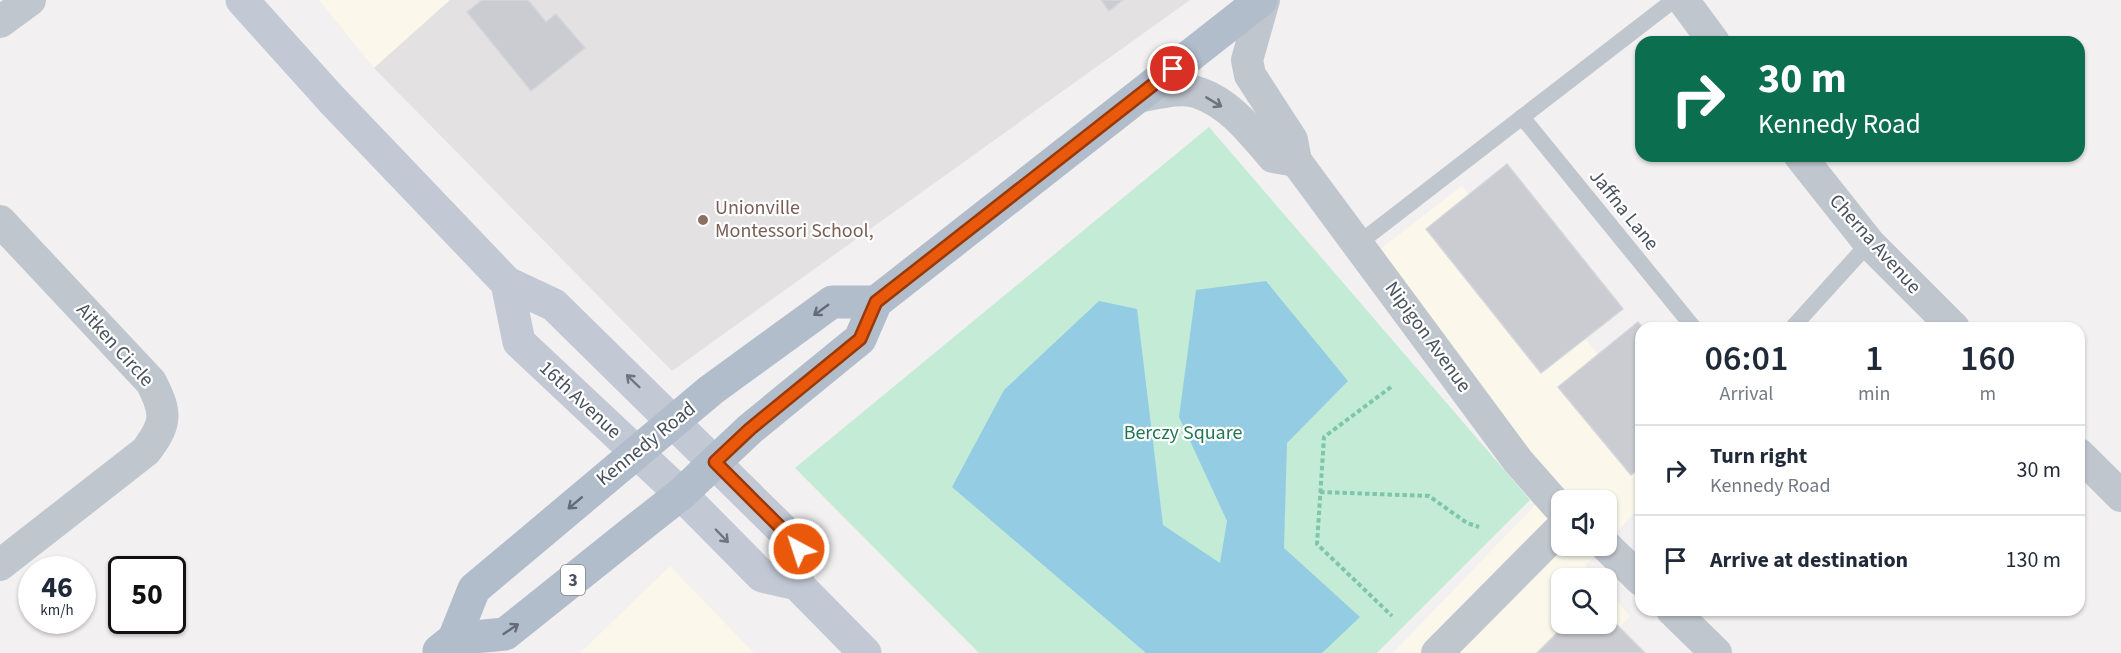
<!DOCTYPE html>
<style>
:root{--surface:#fff;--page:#f2f2f3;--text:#1f2937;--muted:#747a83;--line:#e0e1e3}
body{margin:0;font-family:"Source Sans 3",sans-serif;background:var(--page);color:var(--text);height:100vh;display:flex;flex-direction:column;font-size:22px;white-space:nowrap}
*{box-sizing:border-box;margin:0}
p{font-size:20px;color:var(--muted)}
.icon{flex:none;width:33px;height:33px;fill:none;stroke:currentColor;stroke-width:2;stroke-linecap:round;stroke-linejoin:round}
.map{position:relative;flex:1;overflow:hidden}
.drawer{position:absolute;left:1635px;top:322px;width:450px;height:294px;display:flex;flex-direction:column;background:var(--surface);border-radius:18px;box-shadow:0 2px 4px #0004}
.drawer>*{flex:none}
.top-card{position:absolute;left:1635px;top:36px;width:450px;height:126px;border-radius:18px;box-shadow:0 2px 4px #0004;background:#0b6e4f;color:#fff;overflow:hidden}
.controls{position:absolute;left:1551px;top:490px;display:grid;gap:12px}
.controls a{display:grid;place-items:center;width:66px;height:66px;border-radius:12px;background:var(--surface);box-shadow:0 2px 4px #0004;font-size:30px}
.speed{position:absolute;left:18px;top:556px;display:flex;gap:12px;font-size:30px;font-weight:700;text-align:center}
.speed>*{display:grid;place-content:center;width:78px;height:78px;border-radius:50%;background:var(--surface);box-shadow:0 2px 4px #0004;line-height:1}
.speed small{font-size:15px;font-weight:400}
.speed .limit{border:3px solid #111;border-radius:9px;background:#fff;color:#111}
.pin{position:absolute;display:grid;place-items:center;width:51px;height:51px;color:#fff;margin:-26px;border:3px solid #fff;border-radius:50%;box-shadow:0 2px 6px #0007}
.me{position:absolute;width:66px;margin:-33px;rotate:320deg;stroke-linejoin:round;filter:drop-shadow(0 0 4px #0008)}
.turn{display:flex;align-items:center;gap:21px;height:126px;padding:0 24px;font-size:27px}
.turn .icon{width:78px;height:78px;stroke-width:2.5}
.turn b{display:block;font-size:42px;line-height:51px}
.eta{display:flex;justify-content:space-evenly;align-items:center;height:102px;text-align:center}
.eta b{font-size:36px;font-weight:600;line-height:42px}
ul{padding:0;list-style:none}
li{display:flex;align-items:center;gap:18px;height:90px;padding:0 24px;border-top:2px solid var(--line)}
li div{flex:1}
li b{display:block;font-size:22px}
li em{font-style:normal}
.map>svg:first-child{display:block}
.commercial{fill:#fbf8eb}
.education{fill:#e3e1e1}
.green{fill:#c3ebd6}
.water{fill:#94cce4}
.building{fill:#caccd2;stroke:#d4d6db;stroke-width:1.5}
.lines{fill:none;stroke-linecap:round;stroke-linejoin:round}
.path{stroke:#7ec6aa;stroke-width:4;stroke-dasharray:4.5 3;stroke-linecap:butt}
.service{stroke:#bfc6cd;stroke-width:16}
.minor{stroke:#bfc6cd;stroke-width:32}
.secondary{stroke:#c2c9d5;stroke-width:33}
.primary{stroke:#b2bdcc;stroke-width:33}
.oneway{stroke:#6c747e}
.oneway2{stroke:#636c78}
.oneway3{stroke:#6d7580}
.route-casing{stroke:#983908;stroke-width:15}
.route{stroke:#ea580c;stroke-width:10}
.education-dot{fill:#8d6e63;stroke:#fff;stroke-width:2}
.labels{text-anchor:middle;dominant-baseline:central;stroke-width:4.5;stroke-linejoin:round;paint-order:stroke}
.shield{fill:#fff;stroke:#80858d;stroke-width:1.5}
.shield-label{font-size:18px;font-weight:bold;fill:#49515c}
.education-label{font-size:20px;fill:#785e54;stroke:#fff;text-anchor:start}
.street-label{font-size:20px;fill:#49515c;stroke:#fff}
.park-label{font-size:20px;fill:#207754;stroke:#fff}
</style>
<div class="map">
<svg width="2121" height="653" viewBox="0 0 2121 653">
<rect width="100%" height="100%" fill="#f2f0f0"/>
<g class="commercial">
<path d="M319 0H450L374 68Z"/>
<path d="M1462 186 1641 408V505L1607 543 1606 501H1562V546H1604L1585 566 1597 579H1562V624H1606L1607 590 1630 616 1596 653H1393L1541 499 1356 268Z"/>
<path d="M670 566 754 653H580Z"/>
</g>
<path class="education" d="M450 0H1190L672 371 374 68Z"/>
<path class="green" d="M1209 127 1530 500 1377 653H979L795 468Z"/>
<path class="water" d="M1266 281 1348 381 1287 443 1284 548 1360 617 1322 653H1146L952 487 1004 390 1099 301 1137 309 1163 525 1220 563 1227 521 1179 417 1196 290Z"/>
<g class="building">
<path d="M482 0H528L546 22 556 14 585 48 531 91 467 12Z"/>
<path d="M1101 0H1123L1109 11Z"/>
<path d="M1507 164 1623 309 1541 373 1426 229Z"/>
<path d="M1638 322 1643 328 1641 467 1631 475 1558 387Z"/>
<path d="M1606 614 1645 653H1537L1566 624H1606Z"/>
</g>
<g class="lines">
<g class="path">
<path d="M1391 387 1324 437 1317 544 1392 616"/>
<path d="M1320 492 1429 496 1467 523 1479 527"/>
</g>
<g class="service">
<path d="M1522 117 1694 328"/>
<path d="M1359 243 1674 0"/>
<path d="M1792 328 1869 243"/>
</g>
<g class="minor">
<path d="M1264 0 1247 60 1250 75 1292 140 1296 161 1518 461 1562 511"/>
<path d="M1683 0 1714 42"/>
<path d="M0 22 30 0"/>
<path d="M1138 97C1155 94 1182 86 1199 93 1231 104 1252 133 1273 157L1296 161"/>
<path d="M1800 156 1869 243 1954 328"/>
<path d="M0 221 151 382C167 413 167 423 146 451L0 565"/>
<path d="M2079 454 2121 496"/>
<path d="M1606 546 1641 580"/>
<path d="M1672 610 1716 653"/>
<path d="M1437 653 1562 527"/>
</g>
<g class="secondary">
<path d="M242 0 332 100 507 283 554 305 795 542 799 547 797 584"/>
<path d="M507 283 519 342 681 494 762 576 797 584 865 653"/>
</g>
<g class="primary">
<path d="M454 639 505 634 639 527 681 494 750 429 860 339 876 302 1261 0"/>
<path d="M439 651 454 639 474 589 711 390 832 302H876"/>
</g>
</g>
<defs><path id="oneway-shaft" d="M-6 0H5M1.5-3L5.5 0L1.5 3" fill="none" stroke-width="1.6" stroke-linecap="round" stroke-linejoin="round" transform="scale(1.5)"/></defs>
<use class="oneway" href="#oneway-shaft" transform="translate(1214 102) rotate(31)"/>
<g class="oneway2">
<use href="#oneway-shaft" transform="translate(821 310) rotate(144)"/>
<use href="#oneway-shaft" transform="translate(575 503) rotate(140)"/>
<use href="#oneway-shaft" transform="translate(511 629) rotate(-34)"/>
</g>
<g class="oneway3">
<use href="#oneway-shaft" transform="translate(633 381) rotate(-136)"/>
<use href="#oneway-shaft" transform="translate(722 536) rotate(46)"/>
</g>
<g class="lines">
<g class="route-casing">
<path id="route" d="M799 549 795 542 715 462 750 429 860 339 876 302 1173 69"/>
</g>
<use href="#route" class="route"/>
</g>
<circle class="education-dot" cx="703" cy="220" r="6"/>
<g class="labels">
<rect class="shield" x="561" y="565" width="24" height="30" rx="4.5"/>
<g class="shield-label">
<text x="573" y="580">3</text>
</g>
<g class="education-label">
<text x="715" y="208">Unionville<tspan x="715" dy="23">Montessori School,</tspan></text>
</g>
<g class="street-label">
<text transform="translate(1624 210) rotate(51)">Jaffna Lane</text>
<text transform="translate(1875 244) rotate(48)">Cherna Avenue</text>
<text transform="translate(1428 337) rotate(54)">Nipigon Avenue</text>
<text transform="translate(115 345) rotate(48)">Aitken Circle</text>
<text transform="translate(580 400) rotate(43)">16th Avenue</text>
<text transform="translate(646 444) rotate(-39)">Kennedy Road</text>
</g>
<g class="park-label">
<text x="1183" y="433">Berczy Square</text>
</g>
</g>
</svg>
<div class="controls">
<a><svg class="icon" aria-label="sound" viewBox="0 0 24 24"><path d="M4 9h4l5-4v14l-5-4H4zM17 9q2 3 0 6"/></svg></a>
<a><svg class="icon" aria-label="search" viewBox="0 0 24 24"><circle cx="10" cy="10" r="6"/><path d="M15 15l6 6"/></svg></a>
</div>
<div class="speed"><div>46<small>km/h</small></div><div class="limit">50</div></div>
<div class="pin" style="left:1173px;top:69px;background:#d93025"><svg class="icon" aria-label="arrive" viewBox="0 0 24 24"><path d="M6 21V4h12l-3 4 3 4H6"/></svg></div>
<svg class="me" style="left:799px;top:549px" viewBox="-20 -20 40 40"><circle r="17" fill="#ea580c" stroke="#fff" stroke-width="3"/><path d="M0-11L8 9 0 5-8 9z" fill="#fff"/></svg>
<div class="top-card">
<div class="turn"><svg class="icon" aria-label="right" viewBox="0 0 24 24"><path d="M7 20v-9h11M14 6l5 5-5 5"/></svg><div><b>30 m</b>Kennedy Road</div></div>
</div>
<section class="drawer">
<div class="eta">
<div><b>06:01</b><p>Arrival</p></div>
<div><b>1</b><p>min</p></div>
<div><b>160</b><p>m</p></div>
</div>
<ul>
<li><svg class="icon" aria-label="right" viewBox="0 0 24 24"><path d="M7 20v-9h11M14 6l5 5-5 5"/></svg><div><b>Turn right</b><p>Kennedy Road</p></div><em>30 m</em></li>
<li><svg class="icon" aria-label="arrive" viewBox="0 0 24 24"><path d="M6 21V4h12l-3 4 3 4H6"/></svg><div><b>Arrive at destination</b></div><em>130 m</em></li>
</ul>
</section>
</div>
